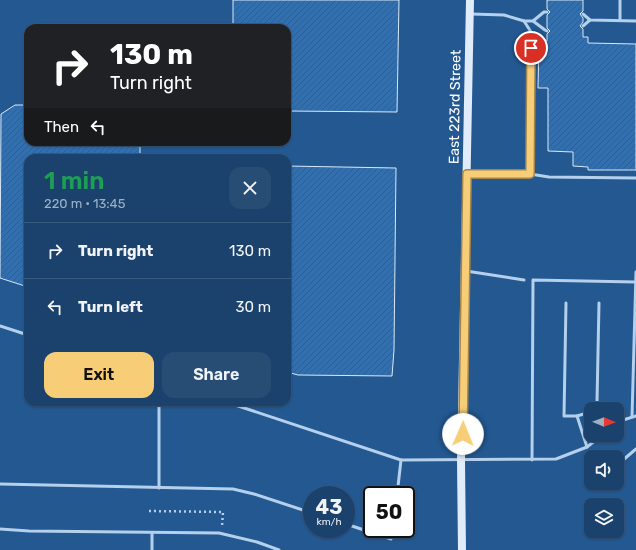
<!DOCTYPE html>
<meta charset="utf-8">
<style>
:root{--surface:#1a426d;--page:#274d75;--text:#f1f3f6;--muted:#9fb0c2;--line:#385b80;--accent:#f8cd77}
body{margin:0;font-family:Rubik,sans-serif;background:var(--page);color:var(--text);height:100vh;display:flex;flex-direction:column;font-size:15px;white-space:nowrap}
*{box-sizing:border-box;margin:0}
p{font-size:13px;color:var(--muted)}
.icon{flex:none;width:22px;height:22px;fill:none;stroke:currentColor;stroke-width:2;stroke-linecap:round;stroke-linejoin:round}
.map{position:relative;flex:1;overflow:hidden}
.details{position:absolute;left:24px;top:154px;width:267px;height:252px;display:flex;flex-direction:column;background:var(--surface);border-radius:12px;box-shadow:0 1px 3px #0004,0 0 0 1px var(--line)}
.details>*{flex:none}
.guide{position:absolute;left:24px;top:24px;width:267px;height:122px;border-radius:12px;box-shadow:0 1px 3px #0004,0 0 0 1px var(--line);background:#202124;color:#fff;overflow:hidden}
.needle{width:26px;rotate:91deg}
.controls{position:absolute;left:584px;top:402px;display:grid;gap:8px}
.controls a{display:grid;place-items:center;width:40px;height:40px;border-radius:8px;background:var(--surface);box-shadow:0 1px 3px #0004,0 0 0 1px var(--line);font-size:20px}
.speed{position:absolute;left:303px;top:486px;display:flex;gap:8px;font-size:20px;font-weight:700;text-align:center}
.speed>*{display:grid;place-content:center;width:52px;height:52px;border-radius:50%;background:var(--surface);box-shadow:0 1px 3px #0004,0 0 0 1px var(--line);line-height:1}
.speed small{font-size:10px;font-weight:400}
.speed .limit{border:2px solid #111;border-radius:6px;background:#fff;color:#111}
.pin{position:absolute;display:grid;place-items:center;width:34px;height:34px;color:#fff;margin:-17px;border:2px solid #fff;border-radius:50%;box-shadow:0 1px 4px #0007}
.me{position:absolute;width:44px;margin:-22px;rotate:1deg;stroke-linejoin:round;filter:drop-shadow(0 0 3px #0008)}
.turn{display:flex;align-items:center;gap:14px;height:84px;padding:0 20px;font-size:18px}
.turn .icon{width:52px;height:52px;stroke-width:2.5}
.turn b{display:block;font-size:28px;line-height:34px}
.then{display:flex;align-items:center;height:38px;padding:0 20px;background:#0003;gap:8px;font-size:15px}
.round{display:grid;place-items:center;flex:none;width:42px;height:42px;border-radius:12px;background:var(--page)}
.head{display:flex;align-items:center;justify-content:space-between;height:68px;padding:0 20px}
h1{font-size:24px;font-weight:600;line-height:30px;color:#1e9e55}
.button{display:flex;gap:8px;margin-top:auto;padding:8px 20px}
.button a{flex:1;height:46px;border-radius:12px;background:var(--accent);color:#111;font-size:16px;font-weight:600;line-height:46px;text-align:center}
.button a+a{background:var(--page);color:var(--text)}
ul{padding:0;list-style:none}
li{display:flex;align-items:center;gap:12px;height:56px;padding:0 20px;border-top:1px solid var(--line)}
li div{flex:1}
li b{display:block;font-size:15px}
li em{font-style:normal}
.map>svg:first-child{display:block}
.building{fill:url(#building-hatch);stroke:#d9e9f9}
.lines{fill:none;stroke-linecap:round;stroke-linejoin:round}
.path{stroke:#b4d0ec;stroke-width:2.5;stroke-dasharray:2 3;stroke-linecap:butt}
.lane{stroke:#b4d0ec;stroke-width:3}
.secondary{stroke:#e0ecfa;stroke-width:8}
.route-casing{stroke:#a1854d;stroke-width:10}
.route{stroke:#f8cd77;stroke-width:7}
.labels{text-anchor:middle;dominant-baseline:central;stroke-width:4;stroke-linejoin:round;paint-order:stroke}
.street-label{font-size:14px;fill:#fff;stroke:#235891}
</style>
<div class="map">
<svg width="636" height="550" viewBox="0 0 636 550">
<defs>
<pattern id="building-hatch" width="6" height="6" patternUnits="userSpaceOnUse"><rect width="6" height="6" fill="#336fad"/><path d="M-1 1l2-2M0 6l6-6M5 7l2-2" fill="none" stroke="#425a73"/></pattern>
</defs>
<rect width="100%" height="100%" fill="#235891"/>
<g class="building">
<path d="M233 0H399L397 112 287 111V28H233Z"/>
<path d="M547 0H583V11L580 14 583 18V22L580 26 583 29V37H588V43L636 44V170H588V167L573 166V152L548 151V88H538L539 41H547V34L550 31 547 28V15L550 12 547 9Z"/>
<path d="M15 105H28V142H140V158H28V287L0 278 1 114Z"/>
<path d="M287 166 396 168 394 350 392 376 298 375 287 372Z"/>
</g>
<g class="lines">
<path class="path" d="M149 511 223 512 222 526"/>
<g class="lane">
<path d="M471 14 504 15 524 21 531 32 530 174"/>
<path d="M583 14 590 20 636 21"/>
<path d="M620 20V0"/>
<path d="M524 21H533L544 12H547"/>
<path d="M533 21 545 30 547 31"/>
<path d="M583 26 590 20"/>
<path d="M467 174H530L549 177 636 178"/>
<path d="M466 271 524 280"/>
<path d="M566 303 564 416H577"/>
<path d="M0 326 28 335"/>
<path d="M159 402V488"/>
<path d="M226 402 401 460 397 495"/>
<path d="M632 417 636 272"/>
<path d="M617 423 620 421 636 416"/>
<path d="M587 447 577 416 587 413 597 402 599 303"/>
<path d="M401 460 556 459 587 447 602 435"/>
<path d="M532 460 533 280 636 282"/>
<path d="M623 460 636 449"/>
<path d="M0 484 233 489 254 494 312 513"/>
<path d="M346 524 391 539 392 529"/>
<path d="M0 529 29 531 219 533 257 542 279 550"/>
<path d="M152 550V533"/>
</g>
<path class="secondary" d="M462 550 461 460 470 0"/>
</g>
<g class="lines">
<g class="route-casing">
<path id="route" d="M463 434 467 174H530L531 48"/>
</g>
<use href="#route" class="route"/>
</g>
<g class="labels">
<g class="street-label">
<text transform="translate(455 107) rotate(-89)">East 223rd Street</text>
</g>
</g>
</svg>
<div class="controls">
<a><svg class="needle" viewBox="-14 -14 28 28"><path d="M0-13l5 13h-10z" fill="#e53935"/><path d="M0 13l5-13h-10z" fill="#9fb0c2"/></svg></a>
<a><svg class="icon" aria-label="sound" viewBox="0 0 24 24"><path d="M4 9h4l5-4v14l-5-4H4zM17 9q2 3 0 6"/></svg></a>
<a><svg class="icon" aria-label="layers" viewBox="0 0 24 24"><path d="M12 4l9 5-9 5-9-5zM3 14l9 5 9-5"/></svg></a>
</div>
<div class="speed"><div>43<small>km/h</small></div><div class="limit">50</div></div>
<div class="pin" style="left:531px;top:48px;background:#d93025"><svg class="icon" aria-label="arrive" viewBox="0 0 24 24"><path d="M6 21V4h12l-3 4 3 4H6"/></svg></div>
<svg class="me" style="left:463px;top:434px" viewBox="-20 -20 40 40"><circle r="19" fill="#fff"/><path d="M0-13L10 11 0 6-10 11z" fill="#f8cd77"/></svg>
<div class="guide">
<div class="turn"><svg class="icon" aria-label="right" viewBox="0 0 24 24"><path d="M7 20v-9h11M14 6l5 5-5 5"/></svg><div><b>130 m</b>Turn right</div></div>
<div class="then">Then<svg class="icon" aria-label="left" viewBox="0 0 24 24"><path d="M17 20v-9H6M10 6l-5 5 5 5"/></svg></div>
</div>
<section class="details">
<div class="head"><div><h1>1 min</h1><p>220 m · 13:45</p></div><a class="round"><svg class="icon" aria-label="close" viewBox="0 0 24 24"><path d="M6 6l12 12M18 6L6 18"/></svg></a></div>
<ul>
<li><svg class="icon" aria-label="right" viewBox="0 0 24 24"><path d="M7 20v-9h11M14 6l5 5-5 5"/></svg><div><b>Turn right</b></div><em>130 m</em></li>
<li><svg class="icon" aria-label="left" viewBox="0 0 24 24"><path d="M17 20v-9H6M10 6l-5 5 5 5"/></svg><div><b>Turn left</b></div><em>30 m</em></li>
</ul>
<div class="button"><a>Exit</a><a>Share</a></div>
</section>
</div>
